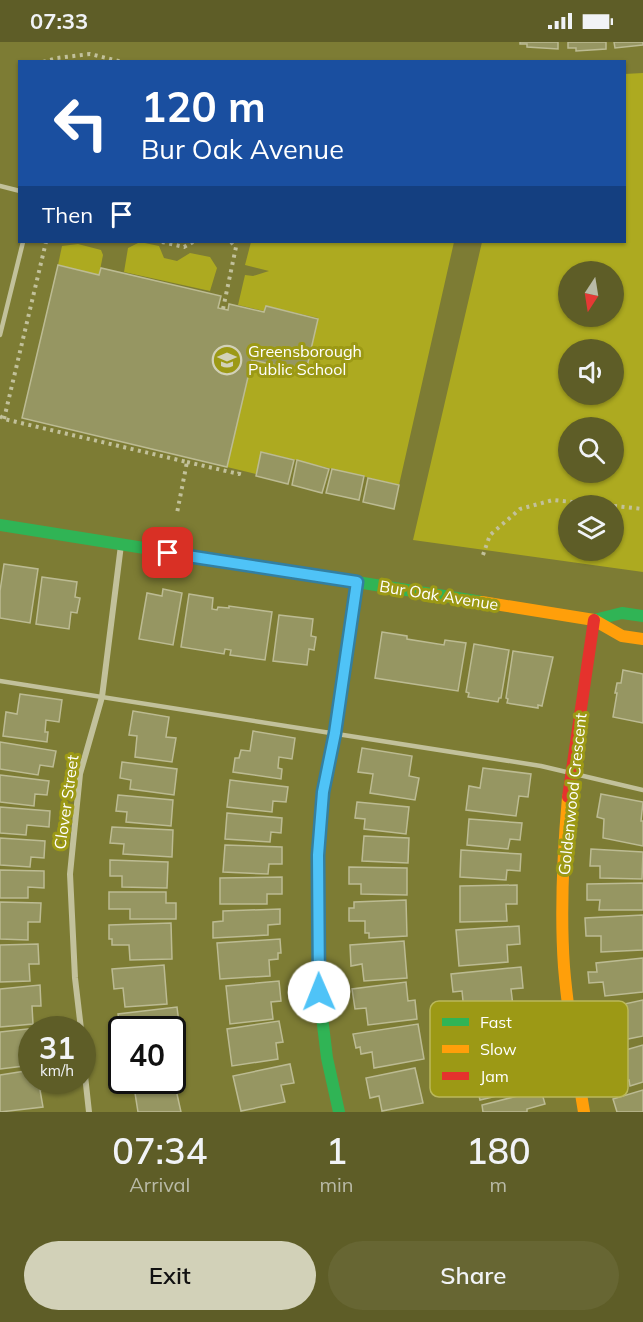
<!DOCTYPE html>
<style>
:root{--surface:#5e5d27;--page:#676633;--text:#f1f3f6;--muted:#b9baa7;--accent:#d2d1b8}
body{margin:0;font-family:Mulish,sans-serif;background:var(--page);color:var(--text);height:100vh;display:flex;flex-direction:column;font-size:22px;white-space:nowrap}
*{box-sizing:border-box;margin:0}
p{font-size:20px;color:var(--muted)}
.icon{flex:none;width:33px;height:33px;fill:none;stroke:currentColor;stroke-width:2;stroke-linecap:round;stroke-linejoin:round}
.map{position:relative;height:1070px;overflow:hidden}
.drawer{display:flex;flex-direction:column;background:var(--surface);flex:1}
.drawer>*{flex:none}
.hud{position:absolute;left:18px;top:18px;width:608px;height:183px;border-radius:0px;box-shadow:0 2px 4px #0004;background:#1a4fa0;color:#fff;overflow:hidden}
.needle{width:39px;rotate:192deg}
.controls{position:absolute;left:558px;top:219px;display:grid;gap:12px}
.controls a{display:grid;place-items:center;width:66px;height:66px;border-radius:50%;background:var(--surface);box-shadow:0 2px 4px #0004;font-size:30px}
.speed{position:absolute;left:18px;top:974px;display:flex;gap:12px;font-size:30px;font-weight:700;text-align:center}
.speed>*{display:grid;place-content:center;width:78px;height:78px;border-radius:50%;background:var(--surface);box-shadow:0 2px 4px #0004;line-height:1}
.speed small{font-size:15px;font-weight:400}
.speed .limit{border:3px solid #111;border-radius:9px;background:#fff;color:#111}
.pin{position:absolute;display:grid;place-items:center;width:51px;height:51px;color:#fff;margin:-26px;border-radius:12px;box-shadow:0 3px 9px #0006}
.me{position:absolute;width:66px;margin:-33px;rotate:359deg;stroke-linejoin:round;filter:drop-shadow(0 0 4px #0008)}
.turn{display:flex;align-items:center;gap:21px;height:126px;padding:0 24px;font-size:27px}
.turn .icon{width:78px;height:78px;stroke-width:2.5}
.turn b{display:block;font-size:42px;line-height:51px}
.then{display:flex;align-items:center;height:57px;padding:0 24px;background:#0003;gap:12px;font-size:22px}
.eta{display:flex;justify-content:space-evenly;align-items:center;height:102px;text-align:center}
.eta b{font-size:36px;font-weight:600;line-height:42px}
.cta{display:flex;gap:12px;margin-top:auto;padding:12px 24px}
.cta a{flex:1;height:69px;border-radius:36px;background:var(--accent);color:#111;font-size:24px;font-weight:600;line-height:69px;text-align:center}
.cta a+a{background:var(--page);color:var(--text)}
.status{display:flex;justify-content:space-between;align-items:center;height:42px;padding:0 30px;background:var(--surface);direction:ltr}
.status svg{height:16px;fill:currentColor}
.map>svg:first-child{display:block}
.green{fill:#adaa20;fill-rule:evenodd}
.building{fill:#969662;stroke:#bcbb93;stroke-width:1.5}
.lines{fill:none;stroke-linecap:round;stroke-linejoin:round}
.path{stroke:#c2c19b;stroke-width:4;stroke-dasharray:3 4.5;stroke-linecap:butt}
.lane{stroke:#c2c19b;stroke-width:4.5}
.street{stroke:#c2c19b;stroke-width:6}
.fast{stroke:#30b455;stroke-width:12}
.slow{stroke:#ff9f0a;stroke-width:12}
.jam{stroke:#e5322d;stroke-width:12}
.route-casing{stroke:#337fa1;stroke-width:15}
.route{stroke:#4fc3f7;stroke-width:10}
.labels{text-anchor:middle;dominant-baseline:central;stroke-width:6;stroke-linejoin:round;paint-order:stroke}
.poi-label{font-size:16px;fill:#fff;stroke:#9c9915;text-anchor:start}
.street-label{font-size:16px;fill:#fff;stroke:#9c9915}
.key{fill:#9c9915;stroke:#bab85b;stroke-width:1.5}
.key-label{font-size:16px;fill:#fff}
</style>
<div class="status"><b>07:33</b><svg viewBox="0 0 49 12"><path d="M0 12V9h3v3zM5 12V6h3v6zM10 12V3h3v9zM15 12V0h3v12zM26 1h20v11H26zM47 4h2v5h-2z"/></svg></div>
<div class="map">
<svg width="643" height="1070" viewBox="0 0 643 1070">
<rect width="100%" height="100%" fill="#7d7c34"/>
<g class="green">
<path d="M643 31V530L413 498 482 200H624V32ZM568 230H614V274H568ZM568 308H614V352H568ZM568 386H614V430H568ZM568 464H614V508H568Z"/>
<path d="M140 200 159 204 164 216 177 219 190 211 210 215 217 226 210 249 124 230 128 206Z"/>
<path d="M251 200H454L399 443 262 410 256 432 227 425 252 318 306 329 318 276 266 264 264 269 238 263 245 233 253 234 269 229 245 223Z"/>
<path d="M78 202 101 208 103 213 99 233 58 223 62 204Z"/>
</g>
<g class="building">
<path d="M520 0H558V7L527 5V2H520Z"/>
<path d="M568 0H606V7L576 9V6H568Z"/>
<path d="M614 0H643V3L615 6Z"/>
<path d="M58 223 99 233 101 226 221 254 218 266 228 268 229 262 264 270 266 264 318 277 306 329 252 318 227 425 22 376Z"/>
<path d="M261 410 294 418 288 442 256 434Z"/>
<path d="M297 418 329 427 322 451 292 443Z"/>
<path d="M332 427 364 434 359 458 326 451Z"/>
<path d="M368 436 399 443 394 467 363 460Z"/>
<path d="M4 522 38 527 30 581 0 576V549Z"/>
<path d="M42 535 77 540 75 555 80 556 77 571 71 570 69 587 36 582Z"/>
<path d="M163 547 182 551 173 603 139 597 147 551 162 554Z"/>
<path d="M189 552 213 556 212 567 217 568 218 565 229 566V564L272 570 265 618 230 613 231 608 225 607 224 612 181 605Z"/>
<path d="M279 573 313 577 311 594 316 595 314 608 309 607 307 623 273 619Z"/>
<path d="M382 590 407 594V597L444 603 445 598 466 601 458 649 375 636Z"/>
<path d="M474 602 509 608 501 656H499L498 660 468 655 469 651 466 650Z"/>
<path d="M513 609 553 615 542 664 538 663V666L507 661 508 657 506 656Z"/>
<path d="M623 628 643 632V681L613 675 617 651H615L617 641H621Z"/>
<path d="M20 652 62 658 59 680 46 678 45 690H48L47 700 3 694 6 670 17 672Z"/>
<path d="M133 669 169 675 166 695 176 696 172 720 135 715 137 694 129 693Z"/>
<path d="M253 689 295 696 292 717 279 715 278 726 282 727 281 737 233 730 235 716H239L241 708 250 709Z"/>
<path d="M0 700 56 709 53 725 40 723 38 733 0 727Z"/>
<path d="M362 706 412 714 409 734 419 736 415 758 370 751 373 732 358 730Z"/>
<path d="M122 720 177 727 174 753 130 747 131 738 120 736Z"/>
<path d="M483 726 531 732 528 755 519 754 516 774 466 768 469 744 480 746Z"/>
<path d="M0 733 49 739 47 753 35 752 34 764 0 760Z"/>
<path d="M230 738 288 745 286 760 273 759 272 770 227 765Z"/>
<path d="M601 752 643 760 641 779H643V804L603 796 604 777 597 775Z"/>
<path d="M118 753 173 758 171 784 126 780 127 770 116 769Z"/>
<path d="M357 760 409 765 406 792 364 787 365 777 355 776Z"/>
<path d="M0 765 50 769 49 785 27 783 26 793 0 791Z"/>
<path d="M227 771 282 776 281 791 271 790 270 800 225 797Z"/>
<path d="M469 777 522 781 520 798 510 797 508 807 467 803Z"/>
<path d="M112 785 173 788 172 815 123 812 124 802 110 801Z"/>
<path d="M364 794 409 796 408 821 362 819Z"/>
<path d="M0 796 45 799 44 816 31 815 30 825 0 823Z"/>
<path d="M225 803 282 805V822H269L268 832 223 830Z"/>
<path d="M591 807 643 810 642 837 600 836V824H590Z"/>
<path d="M461 808 521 812 520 829 507 828 506 838 460 835Z"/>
<path d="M110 818 168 820 167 846 122 845V834H110Z"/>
<path d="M349 825 407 826V853L361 852V842H349Z"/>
<path d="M0 828 44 829V846L28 845V856H0Z"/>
<path d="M282 835V852H267V862H220V836Z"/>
<path d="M643 841V868H599L600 858H587V842Z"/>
<path d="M517 843V862H506L507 879 460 880V844Z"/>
<path d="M109 850H166V861H176V877H130V867H109Z"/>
<path d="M406 858 407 894 369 896V891H365V879H349V866H354V860Z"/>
<path d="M0 860 41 861 40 880H28V898L0 897Z"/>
<path d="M280 867V882L268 883V893L213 896V880L223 879V869Z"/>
<path d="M643 873V908L601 910V894H586L585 876Z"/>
<path d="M171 881 172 917 130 918 129 903H112V897H109V883Z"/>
<path d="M519 884 520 902 507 903 508 920 459 924 456 888Z"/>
<path d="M280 897 281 911H278V917L269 918 270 934 220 937 217 901Z"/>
<path d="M404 899 407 936 364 939 362 922 351 924 350 903Z"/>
<path d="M38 902 39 922H29L30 939 0 940V903Z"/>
<path d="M643 916V950L605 954 603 940 589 941 588 930H597L596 921Z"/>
<path d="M164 923 167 962 125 965 123 946 114 947 112 927Z"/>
<path d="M521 925 523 946 511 947 513 964 464 969 462 949 453 950 451 932Z"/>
<path d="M279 939 281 959 271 960 273 977 230 982 226 944Z"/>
<path d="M406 940 408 959 415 958 417 977 368 983 366 966 355 967 352 947Z"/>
<path d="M40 943 41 964H32L33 982 0 985V947Z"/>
<path d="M643 958V994L613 1000 610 983 595 986 592 969Z"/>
<path d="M177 965 179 981 174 982 177 1003H172V987H122L121 993 118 972Z"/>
<path d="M279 979 283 1000 276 1001 278 1017 232 1024 227 987Z"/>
<path d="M418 982 424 1017 374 1026 372 1010 361 1012 360 1005 356 1006 353 992Z"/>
<path d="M45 985V987H32V1023L0 1027V990Z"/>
<path d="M643 1003V1040L630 1044 629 1038 626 1040 622 1028 608 1032 605 1020 609 1019 608 1013Z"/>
<path d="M528 1007 532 1020 528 1021 530 1028 522 1030 526 1047 480 1058 471 1021Z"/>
<path d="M172 1017 176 1039 135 1045 134 1038H172Z"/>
<path d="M290 1022 294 1041 281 1043 285 1060 241 1069 233 1034Z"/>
<path d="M415 1026 423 1061 382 1069 379 1054 370 1056 366 1036Z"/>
<path d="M32 1028V1038H51L52 1046 40 1048 43 1065 0 1070V1033Z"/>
<path d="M175 1043 181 1070H138L135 1051Z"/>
<path d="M541 1048 545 1062 527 1067V1070H483L482 1063Z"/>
<path d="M643 1048V1070H617L613 1057Z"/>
</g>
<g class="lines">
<g class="path">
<path d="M43 20 57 16 90 12 123 20"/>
<path d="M162 200 184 205 193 200"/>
<path d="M223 267 236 205 231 200"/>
<path d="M0 374 4 377 187 420 177 471"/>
<path d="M4 377 46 200"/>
<path d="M187 420 239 432 240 427"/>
<path d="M614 464 643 467"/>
<path d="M483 513 490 493 520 467 553 458 609 464"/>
</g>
<g class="lane">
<path d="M0 144 20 149"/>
<path d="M0 293 23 200"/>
<path d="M0 639 541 724 643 748"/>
</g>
<g class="street">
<path d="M81 987 75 936 70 832 80 732 102 655 121 503"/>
<path d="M82 1006 89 1070"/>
</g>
<g class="fast">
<path d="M0 483 482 560"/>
<path d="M594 578 622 571 643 574"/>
<path d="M339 1070 327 1016 319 950 318 813 323 750 335 691 357 540"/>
</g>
<g class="slow">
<path d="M482 560 594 578 622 594 643 597"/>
<path d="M568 755C563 811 560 868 564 925 568 973 576 1022 584 1070"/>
</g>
<path class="jam" d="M568 755 594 578"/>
</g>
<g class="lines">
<g class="route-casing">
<path id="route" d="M168 511 357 540 335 691 323 750 318 813 319 950"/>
</g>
<use href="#route" class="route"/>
</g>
<defs>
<g id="school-ring" transform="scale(1.5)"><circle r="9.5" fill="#9c9915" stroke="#d2d1b8" stroke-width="1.5"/><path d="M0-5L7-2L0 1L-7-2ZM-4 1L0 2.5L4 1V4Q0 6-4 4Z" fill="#d2d1b8"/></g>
</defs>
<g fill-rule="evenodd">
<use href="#school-ring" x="227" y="318"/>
</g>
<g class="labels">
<g class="poi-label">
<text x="248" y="309">Greensborough<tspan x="248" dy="18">Public School</tspan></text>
</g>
<g class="street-label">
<text transform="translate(439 553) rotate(9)">Bur Oak Avenue</text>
<text transform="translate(572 752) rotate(-84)">Goldenwood Crescent</text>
<text transform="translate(66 760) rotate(-82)">Clover Street</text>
</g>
</g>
<rect x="430" y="959" width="198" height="96" rx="9" class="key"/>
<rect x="442" y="976" width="27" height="8" fill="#30b455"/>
<rect x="442" y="1003" width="27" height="8" fill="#ff9f0a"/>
<rect x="442" y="1030" width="27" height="8" fill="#e5322d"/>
<g class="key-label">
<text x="480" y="986">Fast</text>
<text x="480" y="1013">Slow</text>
<text x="480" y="1040">Jam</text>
</g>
</svg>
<div class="controls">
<a><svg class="needle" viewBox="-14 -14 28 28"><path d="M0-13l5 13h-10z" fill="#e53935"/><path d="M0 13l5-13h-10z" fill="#b9baa7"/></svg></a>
<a><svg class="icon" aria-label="sound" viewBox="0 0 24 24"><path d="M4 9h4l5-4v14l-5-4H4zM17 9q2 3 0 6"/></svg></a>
<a><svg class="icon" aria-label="search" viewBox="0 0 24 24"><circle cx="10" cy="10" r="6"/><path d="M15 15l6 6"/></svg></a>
<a><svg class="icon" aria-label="layers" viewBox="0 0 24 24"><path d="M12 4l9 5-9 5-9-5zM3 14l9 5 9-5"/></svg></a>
</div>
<div class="speed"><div>31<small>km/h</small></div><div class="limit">40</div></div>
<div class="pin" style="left:168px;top:511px;background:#d93025"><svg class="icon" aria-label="arrive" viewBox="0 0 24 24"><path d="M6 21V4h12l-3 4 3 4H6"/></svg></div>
<svg class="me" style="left:319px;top:950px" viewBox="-20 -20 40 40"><circle r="19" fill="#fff"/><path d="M0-13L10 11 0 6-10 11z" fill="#4fc3f7"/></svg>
<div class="hud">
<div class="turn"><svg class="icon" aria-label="left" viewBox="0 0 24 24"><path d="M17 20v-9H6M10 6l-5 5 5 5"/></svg><div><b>120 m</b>Bur Oak Avenue</div></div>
<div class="then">Then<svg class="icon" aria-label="arrive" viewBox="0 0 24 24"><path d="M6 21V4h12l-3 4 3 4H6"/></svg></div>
</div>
</div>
<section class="drawer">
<div class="eta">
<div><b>07:34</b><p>Arrival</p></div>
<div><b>1</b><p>min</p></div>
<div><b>180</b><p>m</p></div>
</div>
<div class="cta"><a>Exit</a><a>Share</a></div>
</section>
